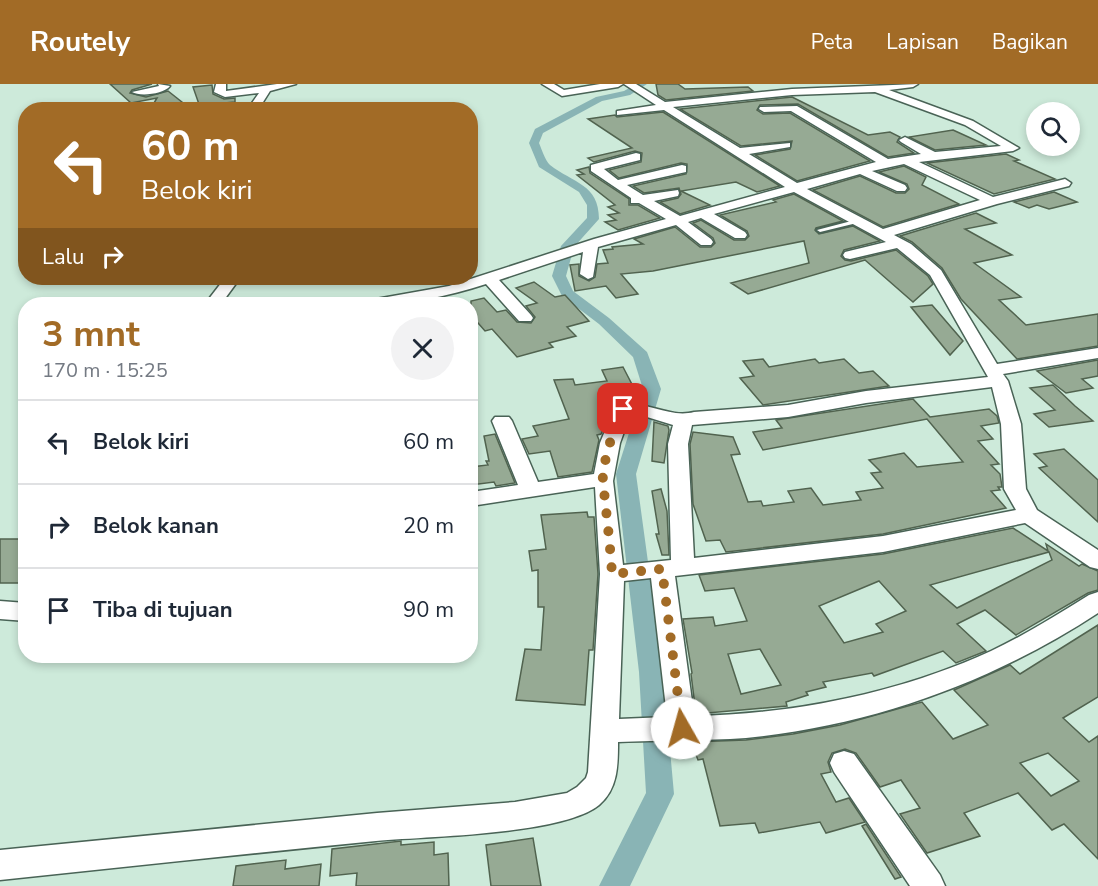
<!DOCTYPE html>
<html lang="id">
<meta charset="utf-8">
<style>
:root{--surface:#fff;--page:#f2f2f3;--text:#1f2937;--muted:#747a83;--line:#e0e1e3;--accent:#a26b26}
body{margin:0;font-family:"Nunito Sans",sans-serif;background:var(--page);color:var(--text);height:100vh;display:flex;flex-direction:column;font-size:22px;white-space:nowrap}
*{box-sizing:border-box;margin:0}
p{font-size:20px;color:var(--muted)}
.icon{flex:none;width:33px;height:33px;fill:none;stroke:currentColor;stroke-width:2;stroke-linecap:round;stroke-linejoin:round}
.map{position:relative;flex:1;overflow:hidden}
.sheet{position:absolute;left:18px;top:213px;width:460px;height:366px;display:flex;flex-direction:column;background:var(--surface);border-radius:24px;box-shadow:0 3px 9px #0003}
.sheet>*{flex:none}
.top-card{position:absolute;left:18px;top:18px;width:460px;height:183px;border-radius:24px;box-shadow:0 3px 9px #0003;background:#a26b26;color:#fff;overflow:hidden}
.controls{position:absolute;left:1026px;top:18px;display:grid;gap:12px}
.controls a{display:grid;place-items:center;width:54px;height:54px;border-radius:50%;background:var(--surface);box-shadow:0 3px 9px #0003;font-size:30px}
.pin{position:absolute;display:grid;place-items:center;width:51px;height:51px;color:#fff;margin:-26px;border-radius:12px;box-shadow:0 3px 9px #0006}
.me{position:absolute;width:66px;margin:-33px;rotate:353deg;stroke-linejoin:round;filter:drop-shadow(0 0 4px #0008)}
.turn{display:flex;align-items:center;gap:21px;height:126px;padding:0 24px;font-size:27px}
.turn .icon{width:78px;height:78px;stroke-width:2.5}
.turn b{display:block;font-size:42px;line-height:51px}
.then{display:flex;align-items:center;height:57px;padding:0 24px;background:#0003;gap:12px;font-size:22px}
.round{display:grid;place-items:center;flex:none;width:63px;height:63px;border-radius:32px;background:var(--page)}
.overview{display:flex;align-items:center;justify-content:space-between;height:102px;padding:0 24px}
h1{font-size:36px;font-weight:700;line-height:45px;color:var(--accent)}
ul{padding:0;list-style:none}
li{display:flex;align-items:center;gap:18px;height:84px;padding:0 24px;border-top:2px solid var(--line)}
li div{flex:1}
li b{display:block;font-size:22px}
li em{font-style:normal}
header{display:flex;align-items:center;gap:36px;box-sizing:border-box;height:84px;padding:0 30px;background:var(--accent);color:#fff}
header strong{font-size:28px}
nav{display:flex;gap:33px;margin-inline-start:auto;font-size:21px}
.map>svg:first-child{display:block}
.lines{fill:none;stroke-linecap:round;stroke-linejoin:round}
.canal{fill:#89b4b5;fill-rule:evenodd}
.building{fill:#96aa94;stroke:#51634f;stroke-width:1.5;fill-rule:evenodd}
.service-casing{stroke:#496356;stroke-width:4}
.minor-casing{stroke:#496356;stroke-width:3}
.service{fill:#fff;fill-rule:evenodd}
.minor{fill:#fff;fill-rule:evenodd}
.route{stroke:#a26b26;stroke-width:10;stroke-dasharray:0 18}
</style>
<header>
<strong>Routely</strong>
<nav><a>Peta</a><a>Lapisan</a><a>Bagikan</a></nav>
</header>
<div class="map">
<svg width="1098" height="802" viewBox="0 0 1098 802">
<rect width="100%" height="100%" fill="#cdeada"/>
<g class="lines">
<path class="canal" d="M636 0H647L630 11 602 17 543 49 539 59C542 66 545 76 550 81 573 99 599 100 599 135L574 163 566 192 573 207 609 234 647 268 661 305 636 390 663 588 674 710 630 802H599L646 709 639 588 616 390 643 305 633 273 599 240 562 212 552 192 561 162 587 134V121L579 108 539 83 529 59 535 45 596 13 624 7Z"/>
</g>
<g class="building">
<path d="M110 0H152L132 6 130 9 146 13 168 7 192 26H152L151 24 157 14 131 19Z"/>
<path d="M656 0H678L685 5 748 3 753 7 666 16 658 11Z"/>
<path d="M212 1 213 10 224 15 235 14V18L214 20 211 26H201L193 3Z"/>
<path d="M792 13 868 51 890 48 900 53 897 58 914 69 888 73 798 20 760 21 757 26 763 30 790 29 870 77 797 97 755 71 790 65 792 57 741 62 680 25Z"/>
<path d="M663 28 780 102 757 108 736 98 681 107 710 121 680 130 660 118 678 114 681 110 679 104 644 109 633 102 686 90 687 80 681 79 619 94 609 86 641 78 642 69 635 67 594 78 588 74 632 64 588 35 615 31 617 33Z"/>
<path d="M953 46 986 61 935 66 909 53Z"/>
<path d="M1006 70 1019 76 1014 77 1055 95 994 110 927 79Z"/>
<path d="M904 82 926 93 922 101 959 120 883 143 813 106 860 92 896 109H905L909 105 907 100 879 88Z"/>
<path d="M589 83 590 89 629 115V121H638L660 134 618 146 605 138 616 136 608 131 619 129 608 123 615 121 577 91 584 90 577 86Z"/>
<path d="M1054 108 1077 118 1049 125 1037 121 1029 124 1014 118Z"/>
<path d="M794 110 843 137 816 144 815 146 819 150 853 142 880 157 844 166 841 172 845 176 851 177 896 166 928 192 933 200 913 218 865 176 748 210 731 199 809 179 804 157 653 187 621 190 638 210 616 214 606 202 575 207 570 181 579 180V192L589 197 595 193 597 180 608 179 603 166 613 165 612 163 643 160 634 155 675 143 700 163H711L715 159 713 154 693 139 701 136 734 156H745L749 152 747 147 720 131 776 118 773 116Z"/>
<path d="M976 129 996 139 965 145 1012 171 974 179 1021 213 999 216 1026 241 1098 230V262L1017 275 961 215 942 184 912 158 900 152Z"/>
<path d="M534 198 555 213 565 211 589 237 567 243 576 252 549 259 553 263 517 273 492 245 485 247 471 231V217L484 214 497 228 506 226 517 238 531 239 535 233 526 222 537 219 516 204Z"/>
<path d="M932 221 963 257 950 271 911 223Z"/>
<path d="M763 275 769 283 815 275 819 279 844 275 859 289 873 287 889 302 763 321 740 294 754 292 743 277Z"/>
<path d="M1098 276V292L1082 295 1093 304 1066 309 1037 287Z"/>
<path d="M623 283 639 314 605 318 608 335 601 350 597 351 599 356 592 388 558 393 550 367 529 370 522 355 538 352 533 342 569 335 554 296 573 295 575 301 607 297 602 286Z"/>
<path d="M1053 301 1075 322 1093 337 1049 343 1034 330 1055 326 1030 304Z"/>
<path d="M913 315 930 333 989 325 997 332 999 339 981 342 993 355 978 357 999 380 991 381 1000 390 1002 403H998L1000 406 991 407 1006 424 883 450 726 468 720 456 706 457 693 420 690 360 693 348 733 353 740 370 731 371 748 418 761 417 763 422 794 418 788 407 811 404 823 421 861 416 856 408 883 404 871 389 881 388 869 376 904 369 917 383 963 378 927 335 763 366 753 348 782 344 776 336Z"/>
<path d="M654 338 668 342 669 346 664 379 652 377Z"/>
<path d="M495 350 515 399 496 402 494 398 471 401V383L488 381 486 377H489L484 352Z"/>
<path d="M1064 365 1098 396V438L1039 384 1047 382 1034 370Z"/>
<path d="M661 405 667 427 669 471H662L656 450H659L652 407Z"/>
<path d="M587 428 588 433H594L598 490 593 566H589L585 621 516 616 525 565 541 566 544 523H538V486L532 487 529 467 546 465 541 431Z"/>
<path d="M1013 444 1048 467 1046 460 1079 482 1082 480 1098 487V506L1088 509 1016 551 985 526 957 540 986 567 956 579 943 567 874 592 872 589 823 598 826 603 806 608 808 611 786 618 787 622 696 630 691 590 692 589 683 535 713 533 715 542 747 537 734 504 705 507 699 491 883 470ZM1049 468 1052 476 957 524 930 501ZM879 497 906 527 876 540 883 548 844 559 819 522ZM760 565 781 601 741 610 728 570Z"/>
<rect x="0" y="455" width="26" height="44"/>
<path d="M1098 541V613L1063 634 1089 658 1098 652V775L1064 740 1052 746 1018 709 964 729 980 752 927 769 900 730 920 724 901 696 880 703 856 669 845 665 832 669 828 678 831 688 821 690 836 718 849 714 865 738 826 749 820 738 759 749 755 739 720 742 703 675 698 676 691 658 746 656 793 650 840 641 922 618 953 655 988 641 954 606 1010 581 1020 590ZM1048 669 1079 697 1051 712 1020 679Z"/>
<path d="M866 740 901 793 895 795 862 742Z"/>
<path d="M533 754 541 802H491L486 761Z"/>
<path d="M401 757V761L434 758V771L448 769 449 802H356L357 789 330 792 332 765Z"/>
<path d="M286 776 285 785 321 780 319 802H233L236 782Z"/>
</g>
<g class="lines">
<g class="service-casing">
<path id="service" d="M859 135 862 137 861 138 820 148 817 146Z"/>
</g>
<g class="minor-casing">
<g id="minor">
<path d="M158 0 170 2C164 10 140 13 132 8L159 2Z"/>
<path d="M216 0H226V7L277 0H296L270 7 258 26H247L259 9 225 13 214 8Z"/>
<path d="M542 0H554L564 6 600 0H623L618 3 562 12Z"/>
<path d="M624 0H636L665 18 792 5 918 0 913 3 889 6 973 37 1019 64 1013 67 919 78 993 113 1065 95 1071 99 1069 102 997 120 894 151 911 160 941 186 997 280 1098 264V274L1003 290 1008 297 1021 340 1026 405 1037 426 1098 466V485L1090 483 1025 439 883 468 675 492 694 632C795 630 899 609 991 567 1025 551 1057 531 1089 511L1098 508V529C993 598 871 642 746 654 704 657 661 656 618 658 618 681 618 705 599 721 562 751 427 752 376 757 251 769 125 783 0 796V766L377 729 515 718 567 709 577 703 586 694 588 688 600 490 595 403 471 422V408L518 401 492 337 495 333H509L512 337 538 398 594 390 600 359 614 325 616 321C643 314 668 335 694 328L788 321 866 307 988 293 930 191 897 164 850 175 845 174 843 171 845 168 886 158 794 108 714 130 745 148 747 151 745 154H735L701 134 688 138 711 155 713 158 711 161H701L676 141 598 163 593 193 588 195 580 190 583 168 499 196 531 231 533 234 531 237H519L486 200C447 213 409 220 368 220L370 217 376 215 449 202 594 155 666 135 639 119H631V114L591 87V81L636 69 640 70V76L604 85 618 96 682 81 686 82V88L627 101 643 111 678 106 679 109 678 112 654 117 680 132 785 103 664 26 617 31V27L656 21ZM875 8 965 41 1001 62 935 68 905 53 899 56 901 58 921 70 888 75 797 22 760 23 759 25 764 28 791 27 876 78 797 99 749 70 790 63V59L740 64 673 23 792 11ZM904 80 980 116 883 145 807 105 860 90 897 107H905L907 104 905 101 872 87ZM992 303 1001 340 1004 405 1016 426 883 452 694 474 688 360 692 341 788 333 866 319ZM630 331 647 333 673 341 668 360 671 476 623 481 613 397 620 359ZM651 494 667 633 619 635 624 497Z"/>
<path d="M225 194H240L221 220H205Z"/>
<path d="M0 517 26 519V537L0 535Z"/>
<path d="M844 667 854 670 940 791 945 802H910L834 688 830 679 834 670Z"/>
</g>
</g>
<use href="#service" class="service"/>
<use href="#minor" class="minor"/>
</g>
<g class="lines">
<path class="route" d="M623 325C616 335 601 384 603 397 606 427 610 458 612 490L662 485 682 644"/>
</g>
</svg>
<div class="controls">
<a><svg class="icon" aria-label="search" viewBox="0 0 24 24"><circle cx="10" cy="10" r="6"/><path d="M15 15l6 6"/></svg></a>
</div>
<div class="pin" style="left:623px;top:325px;background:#d93025"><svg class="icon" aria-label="arrive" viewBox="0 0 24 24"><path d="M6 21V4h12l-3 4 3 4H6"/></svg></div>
<svg class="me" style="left:682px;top:644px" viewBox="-20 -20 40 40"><circle r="19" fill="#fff"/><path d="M0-13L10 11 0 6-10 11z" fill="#a26b26"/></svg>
<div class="top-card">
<div class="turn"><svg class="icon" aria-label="left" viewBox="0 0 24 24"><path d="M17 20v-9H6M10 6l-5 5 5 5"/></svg><div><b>60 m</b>Belok kiri</div></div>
<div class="then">Lalu<svg class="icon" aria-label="right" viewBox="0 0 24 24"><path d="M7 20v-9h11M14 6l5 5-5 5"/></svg></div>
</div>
<section class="sheet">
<div class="overview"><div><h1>3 mnt</h1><p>170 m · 15:25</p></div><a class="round"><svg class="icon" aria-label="close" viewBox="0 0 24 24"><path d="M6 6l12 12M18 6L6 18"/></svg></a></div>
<ul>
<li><svg class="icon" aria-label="left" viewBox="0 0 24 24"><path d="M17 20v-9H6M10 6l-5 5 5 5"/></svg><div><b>Belok kiri</b></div><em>60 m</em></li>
<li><svg class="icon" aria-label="right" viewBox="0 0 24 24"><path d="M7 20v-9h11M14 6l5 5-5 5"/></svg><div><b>Belok kanan</b></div><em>20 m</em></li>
<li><svg class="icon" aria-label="arrive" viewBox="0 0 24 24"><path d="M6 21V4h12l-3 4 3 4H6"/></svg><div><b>Tiba di tujuan</b></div><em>90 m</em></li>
</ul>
</section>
</div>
